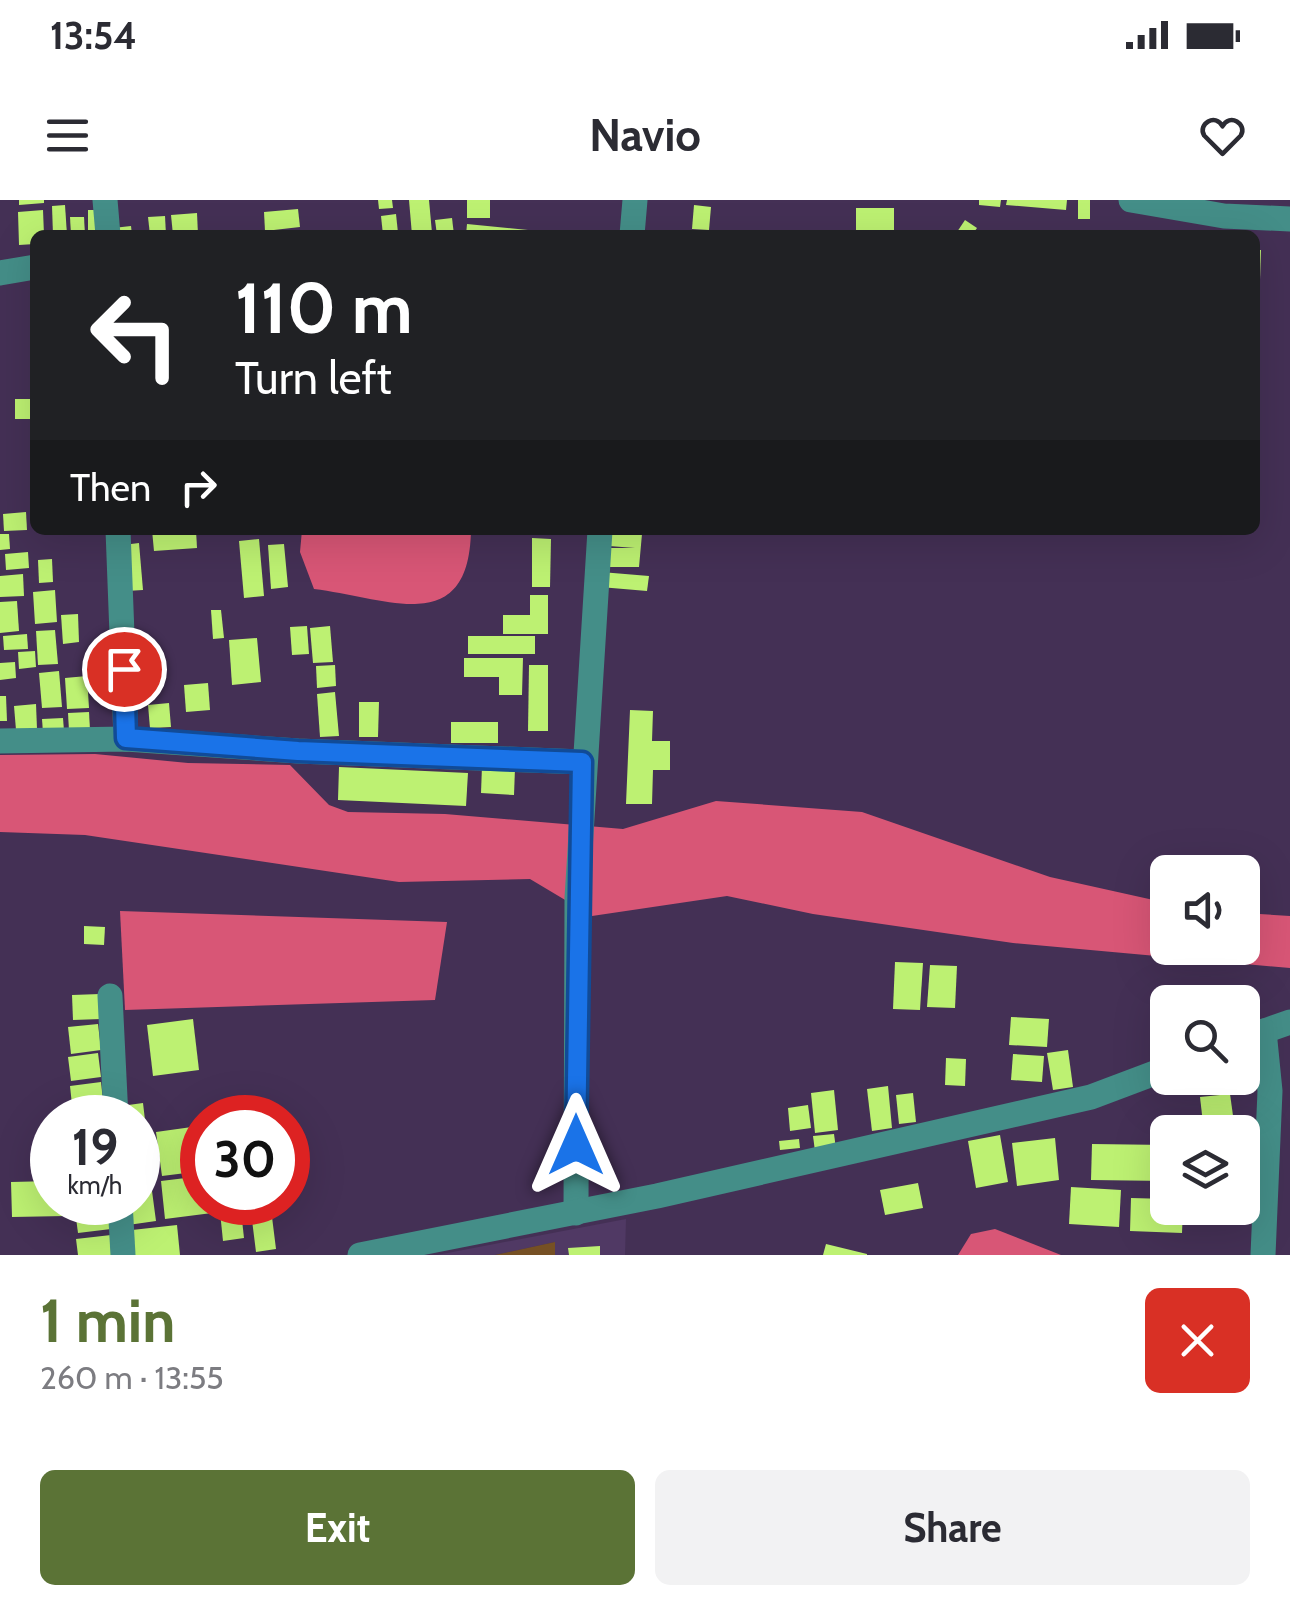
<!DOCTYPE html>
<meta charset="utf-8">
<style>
:root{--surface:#fff;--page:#f2f2f3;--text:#2b2b33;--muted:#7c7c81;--accent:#5b7336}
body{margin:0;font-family:Cabin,sans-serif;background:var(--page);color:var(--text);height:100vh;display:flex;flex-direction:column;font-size:38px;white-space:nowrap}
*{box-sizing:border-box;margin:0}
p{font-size:32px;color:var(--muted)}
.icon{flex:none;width:55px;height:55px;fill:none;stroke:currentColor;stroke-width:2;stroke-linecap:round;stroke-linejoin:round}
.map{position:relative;height:1055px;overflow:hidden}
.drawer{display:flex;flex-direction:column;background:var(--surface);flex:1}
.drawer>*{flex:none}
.top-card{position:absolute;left:30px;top:30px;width:1230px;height:305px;border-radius:15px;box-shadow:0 10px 40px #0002;background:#202124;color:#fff;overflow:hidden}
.tools{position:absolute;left:1150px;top:655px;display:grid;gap:20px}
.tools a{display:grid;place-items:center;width:110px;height:110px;border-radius:15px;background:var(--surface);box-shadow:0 10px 40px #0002;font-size:50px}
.speed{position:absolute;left:30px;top:895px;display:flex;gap:20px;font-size:50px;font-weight:700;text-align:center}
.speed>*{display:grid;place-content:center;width:130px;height:130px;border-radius:50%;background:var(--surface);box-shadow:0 10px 40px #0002;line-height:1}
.speed small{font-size:25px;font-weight:400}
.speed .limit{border:15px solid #d22;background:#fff;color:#111}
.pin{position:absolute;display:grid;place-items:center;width:85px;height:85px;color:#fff;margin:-42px;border:5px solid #fff;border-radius:50%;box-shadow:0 2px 10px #0007}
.me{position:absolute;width:110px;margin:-55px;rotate:0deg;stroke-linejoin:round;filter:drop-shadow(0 0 8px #0008)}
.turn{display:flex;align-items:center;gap:35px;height:210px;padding:0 40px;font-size:45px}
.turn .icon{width:130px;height:130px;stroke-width:2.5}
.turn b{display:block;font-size:70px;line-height:85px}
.then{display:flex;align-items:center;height:95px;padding:0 40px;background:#0003;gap:20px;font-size:38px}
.round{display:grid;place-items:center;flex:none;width:105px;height:105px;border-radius:15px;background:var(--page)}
.headline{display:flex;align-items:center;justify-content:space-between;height:170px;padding:0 40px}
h1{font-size:60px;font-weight:700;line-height:75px;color:var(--accent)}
.action{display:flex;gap:20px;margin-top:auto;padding:20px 40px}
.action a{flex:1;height:115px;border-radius:15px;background:var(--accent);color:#fff;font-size:40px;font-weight:700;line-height:115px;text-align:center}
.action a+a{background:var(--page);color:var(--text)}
.status{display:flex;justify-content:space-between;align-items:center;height:70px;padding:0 50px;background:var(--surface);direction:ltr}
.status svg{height:28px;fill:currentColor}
header{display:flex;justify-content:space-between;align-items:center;height:130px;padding:0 40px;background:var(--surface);font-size:45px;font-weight:700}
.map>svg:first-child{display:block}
.built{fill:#503964}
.green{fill:#765024}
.water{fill:#d85676}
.building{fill:#bdf172}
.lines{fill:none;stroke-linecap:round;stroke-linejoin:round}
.minor{stroke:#448e88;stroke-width:25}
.route-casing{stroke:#114b97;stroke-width:25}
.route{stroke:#1a73e8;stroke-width:18}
</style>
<div class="status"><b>13:54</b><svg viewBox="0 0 49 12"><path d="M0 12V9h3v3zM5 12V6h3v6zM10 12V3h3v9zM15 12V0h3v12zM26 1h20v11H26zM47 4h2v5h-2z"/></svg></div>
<header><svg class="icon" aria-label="menu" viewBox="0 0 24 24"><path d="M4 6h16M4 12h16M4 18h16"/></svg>Navio<svg class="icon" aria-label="heart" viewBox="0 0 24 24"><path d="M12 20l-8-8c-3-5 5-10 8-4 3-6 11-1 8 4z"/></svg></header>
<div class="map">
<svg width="1290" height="1055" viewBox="0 0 1290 1055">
<rect width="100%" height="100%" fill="#443055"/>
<path class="built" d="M626 1019 625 1055H555V1042L495 1055H437Z"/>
<path class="green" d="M555 1042V1055H495Z"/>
<g class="water">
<path d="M302 330H471C469 439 388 398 314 389L300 352Z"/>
<path d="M95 554 188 563 290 565 329 605 348 612 445 614 623 629 716 601 862 612 1050 677 1167 703 1168 748H1242L1243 713 1290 716V768L1013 743 813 714 727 696 592 716 530 679 399 682 85 635 0 632V555Z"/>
<path d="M120 711 447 722 435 800 125 810Z"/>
<path d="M995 1029 1061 1055H958L971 1034Z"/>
</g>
<g class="building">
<path d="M19 0H44V3L19 5Z"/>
<path d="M378 0H392L393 8 379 9Z"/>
<path d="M409 0H429L432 33 412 35Z"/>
<rect x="467" y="0" width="23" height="18"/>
<path d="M979 0H1001L1000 7 979 5Z"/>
<path d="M1007 0H1067L1066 10 1006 5Z"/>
<rect x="1078" y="0" width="12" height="19"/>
<path d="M65 5 67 35H53L52 6Z"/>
<path d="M694 5 711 7 709 30 692 29Z"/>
<rect x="856" y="8" width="38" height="27"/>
<path d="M298 9 300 27 265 31 264 12Z"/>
<path d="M43 10 44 35H35V44L19 45 18 12Z"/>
<rect x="88" y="10" width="16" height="24"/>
<path d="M197 13 198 35H173L171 15Z"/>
<path d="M396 14 398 33 383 35 381 16Z"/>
<path d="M165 16 166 35H150L148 17Z"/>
<path d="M70 17H84L85 35H71Z"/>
<path d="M452 18 454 35H437L435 20Z"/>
<path d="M965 20 977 28 972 35H955Z"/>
<path d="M467 24 548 32 547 35H466Z"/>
<path d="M131 26 132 35H114L113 28Z"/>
<path d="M1255 50H1261L1260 80H1255Z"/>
<path d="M15 199H31L32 219H15Z"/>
<path d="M26 312 27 330 4 331 3 314Z"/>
<path d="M152 330H196L197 348 154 351Z"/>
<path d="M610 332 642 334 639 367H606L605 348H635L609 346Z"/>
<path d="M0 334H9L10 349 0 350Z"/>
<path d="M532 338 551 339 550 387H532Z"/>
<path d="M259 339 264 396 244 398 239 341Z"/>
<path d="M139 343 143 390 126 391 123 345Z"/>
<path d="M284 344 288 387 271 389 268 345Z"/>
<path d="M28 352 29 368 6 370 5 354Z"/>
<path d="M52 359 53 382 39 383 38 360Z"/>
<path d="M601 372 649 376 647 391 600 387Z"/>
<path d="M23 374 24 396 0 397V376Z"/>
<path d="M55 390 57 422 35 424 33 392Z"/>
<path d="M530 395H548V434H503V415H530Z"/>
<path d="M17 401 19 431 0 433V402Z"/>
<path d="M211 410H221L224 438 213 439Z"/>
<path d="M78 414 79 442 63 444 61 415Z"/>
<path d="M307 426 309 454 292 455 290 427Z"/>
<path d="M330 426 333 462 313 463 310 428Z"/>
<path d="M55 430 58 464 38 465 36 431Z"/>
<path d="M27 434 28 449 4 450 3 436Z"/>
<rect x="468" y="436" width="67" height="18"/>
<path d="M257 438 261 482 232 485 229 440Z"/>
<path d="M35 451 36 467 19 469 18 452Z"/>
<path d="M464 458H523L522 495H499V477H464Z"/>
<path d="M15 462 16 478 0 480V463Z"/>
<path d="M335 465 336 486 317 488 316 466Z"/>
<path d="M529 465H548V531H528Z"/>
<path d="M59 471 62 507 42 508 39 473Z"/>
<path d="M87 476 89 508 67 509 65 478Z"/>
<path d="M208 483 210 510 186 512 184 485Z"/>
<path d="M335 492 339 536 320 537 317 494Z"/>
<path d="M0 496H6L7 521H0Z"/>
<path d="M359 502H379L378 537H359Z"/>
<path d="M169 503 171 527 150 528 148 505Z"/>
<path d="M36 504 37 529 16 530 14 506Z"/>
<path d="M630 510 653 511 652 541H670V570H653L652 604H626Z"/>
<path d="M89 512 90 530 69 531 68 513Z"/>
<path d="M63 518 64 531 43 533 42 519Z"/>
<rect x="451" y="522" width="47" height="21"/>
<path d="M482 566 515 568 514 595 481 593Z"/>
<path d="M339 567 468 573 466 606 338 600Z"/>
<path d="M84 726 105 727 104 745 84 744Z"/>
<path d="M895 762 923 763 920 810 893 809Z"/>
<path d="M930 765 957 766 955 808 927 807Z"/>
<path d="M100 794 101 819 73 820 72 795Z"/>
<path d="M1011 817 1049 819 1047 847 1009 845Z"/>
<path d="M193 819 199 870 153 876 147 825Z"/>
<path d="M98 824 101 850 71 854 68 827Z"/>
<path d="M1068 850 1073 887 1053 890 1047 853Z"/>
<path d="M98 853 101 877 71 881 68 857Z"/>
<path d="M1013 854 1044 856 1042 882 1011 880Z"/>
<path d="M946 858 966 859 965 886 945 885Z"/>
<path d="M101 882 104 910 73 914 70 886Z"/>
<path d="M888 886 892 928 872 931 867 889Z"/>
<path d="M834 890 838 930 815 933 811 893Z"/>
<path d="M913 893 916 922 899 924 896 895Z"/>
<path d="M1230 894 1235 930 1204 932 1200 897Z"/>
<path d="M143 903 149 954 138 955V918H122L121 906Z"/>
<path d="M808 905 811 928 790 931 788 908Z"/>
<path d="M199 926 202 971 162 976 156 932Z"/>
<path d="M834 934 836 949 815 951 813 936Z"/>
<path d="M1000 935 1008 982 976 988 968 941Z"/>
<path d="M1055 938 1059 980 1017 986 1012 943Z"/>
<path d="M799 939 800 948 780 950 779 941Z"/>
<path d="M1092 944 1168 945V981L1091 980Z"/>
<path d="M202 976V1002H211L212 1013 165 1019 161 981Z"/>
<path d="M52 981V1002H66V1016L12 1017 11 982Z"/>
<path d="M918 983 923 1008 885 1015 880 990Z"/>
<path d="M1071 987 1121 990 1119 1027 1069 1024Z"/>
<path d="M152 991 156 1021 128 1025 125 1002H138V993Z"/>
<path d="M1131 998 1168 999V1008H1183L1182 1033 1130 1031Z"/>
<path d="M108 1002 111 1029 78 1033 74 1003Z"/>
<path d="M219 1002H240L244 1038 223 1041Z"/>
<path d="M272 1017 276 1049 256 1052 252 1020Z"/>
<path d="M177 1025 180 1055H135L132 1030Z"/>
<path d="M111 1035 113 1055H78L76 1039Z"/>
<path d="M826 1044 867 1054V1055H823Z"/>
<path d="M600 1046V1055H569L568 1048Z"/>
</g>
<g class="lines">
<g class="minor">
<path d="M105 0 108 35"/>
<path d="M1131 0 1224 16 1290 19"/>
<path d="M632 35 635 0"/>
<path d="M0 73 35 67"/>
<path d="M118 330 126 539"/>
<path d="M0 541 126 539 298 551 582 562"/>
<path d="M110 796 116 918"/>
<path d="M1242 839 1290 822"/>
<path d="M120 1002 123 1055"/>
<path d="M576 1013 577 698 600 330"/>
<path d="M360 1055 657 996 1091 897 1168 868"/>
<path d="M1263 1055 1270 891 1264 831"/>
</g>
</g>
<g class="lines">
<g class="route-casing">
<path id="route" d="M124 469 126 538 298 551 582 562 576 945"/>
</g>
<use href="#route" class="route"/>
</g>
</svg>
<div class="tools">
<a><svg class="icon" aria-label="sound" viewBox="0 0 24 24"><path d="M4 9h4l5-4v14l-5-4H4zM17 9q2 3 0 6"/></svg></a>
<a><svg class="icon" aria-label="search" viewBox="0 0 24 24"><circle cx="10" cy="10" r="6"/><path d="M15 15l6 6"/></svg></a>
<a><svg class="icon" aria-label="layers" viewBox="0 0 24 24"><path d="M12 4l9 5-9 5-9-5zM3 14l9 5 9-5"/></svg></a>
</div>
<div class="speed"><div>19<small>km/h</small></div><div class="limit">30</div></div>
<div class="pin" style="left:124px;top:469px;background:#d93025"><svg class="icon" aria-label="arrive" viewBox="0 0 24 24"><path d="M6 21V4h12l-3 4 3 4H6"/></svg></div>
<svg class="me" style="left:576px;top:945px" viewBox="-20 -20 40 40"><path d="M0-17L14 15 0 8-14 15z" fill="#1a73e8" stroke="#fff" stroke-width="4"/></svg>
<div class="top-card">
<div class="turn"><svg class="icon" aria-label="left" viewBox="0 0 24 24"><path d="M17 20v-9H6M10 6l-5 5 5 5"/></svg><div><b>110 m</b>Turn left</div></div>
<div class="then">Then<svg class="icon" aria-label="right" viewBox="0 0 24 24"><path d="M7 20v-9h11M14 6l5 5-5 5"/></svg></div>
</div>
</div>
<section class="drawer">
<div class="headline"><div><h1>1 min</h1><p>260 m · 13:55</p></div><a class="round" style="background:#d93025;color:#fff"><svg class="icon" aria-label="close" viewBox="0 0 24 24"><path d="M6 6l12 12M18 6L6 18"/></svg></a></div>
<div class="action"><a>Exit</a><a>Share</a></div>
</section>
